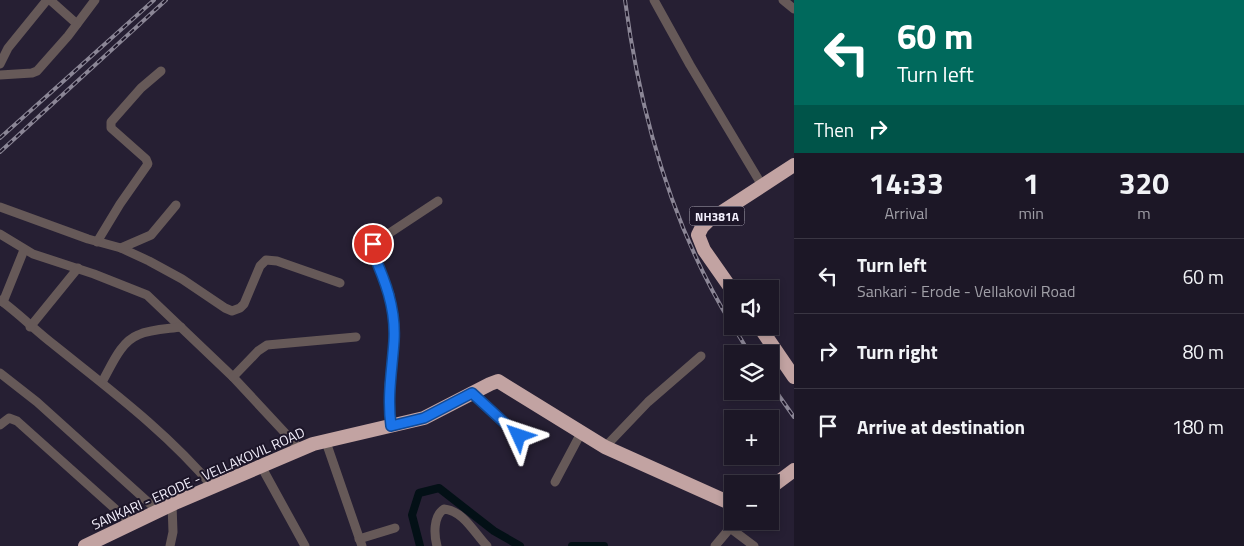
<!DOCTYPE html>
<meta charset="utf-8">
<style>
:root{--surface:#1c1726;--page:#292432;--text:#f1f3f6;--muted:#a09fa7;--line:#3a3643}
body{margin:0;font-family:"Titillium Web",sans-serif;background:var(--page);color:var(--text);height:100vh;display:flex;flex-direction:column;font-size:19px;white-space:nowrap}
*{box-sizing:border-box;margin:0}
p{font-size:16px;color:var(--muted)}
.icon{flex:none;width:28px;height:28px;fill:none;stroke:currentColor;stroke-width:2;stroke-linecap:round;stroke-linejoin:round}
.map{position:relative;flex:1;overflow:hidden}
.details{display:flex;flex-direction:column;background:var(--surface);width:450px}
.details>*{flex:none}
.hud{background:#00695c;color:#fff;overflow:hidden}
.buttons{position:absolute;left:724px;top:280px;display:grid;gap:10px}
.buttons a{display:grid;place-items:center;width:55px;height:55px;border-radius:0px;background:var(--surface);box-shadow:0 2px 8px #0003,0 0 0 1px var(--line);font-size:25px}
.pin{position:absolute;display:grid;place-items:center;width:42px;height:42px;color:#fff;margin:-21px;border:2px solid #fff;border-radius:50%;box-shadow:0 1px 5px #0007}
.me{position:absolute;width:55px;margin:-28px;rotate:312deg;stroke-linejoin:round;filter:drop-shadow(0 0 4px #0008)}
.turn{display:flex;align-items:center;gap:18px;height:105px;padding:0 20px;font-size:22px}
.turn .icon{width:65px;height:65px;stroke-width:2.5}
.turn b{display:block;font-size:35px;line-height:42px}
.then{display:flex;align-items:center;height:48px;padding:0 20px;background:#0003;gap:10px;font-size:19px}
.eta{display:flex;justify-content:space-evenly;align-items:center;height:85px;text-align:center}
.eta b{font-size:30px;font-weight:700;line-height:35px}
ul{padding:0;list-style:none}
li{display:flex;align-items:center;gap:15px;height:75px;padding:0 20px;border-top:1px solid var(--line)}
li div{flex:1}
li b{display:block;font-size:19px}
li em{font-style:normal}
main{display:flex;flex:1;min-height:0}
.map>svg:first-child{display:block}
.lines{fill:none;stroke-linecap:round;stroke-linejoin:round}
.canal{stroke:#031016;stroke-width:8}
.minor{stroke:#665958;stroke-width:9}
.highway{stroke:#c2a3a2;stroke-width:14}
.rail-casing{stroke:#8b8696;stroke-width:4}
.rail{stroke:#1d1629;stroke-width:2;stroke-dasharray:5.5;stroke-linecap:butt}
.route-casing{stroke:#114b97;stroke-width:12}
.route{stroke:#1a73e8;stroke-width:9}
.labels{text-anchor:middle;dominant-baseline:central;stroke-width:4;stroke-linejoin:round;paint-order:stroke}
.shield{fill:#1d1629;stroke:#b3aebd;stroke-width:1}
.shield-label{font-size:12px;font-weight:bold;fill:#f3effc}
.street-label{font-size:14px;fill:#f3effc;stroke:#1d1629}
</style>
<main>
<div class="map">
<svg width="794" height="546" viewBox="0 0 794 546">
<rect width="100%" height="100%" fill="#261f33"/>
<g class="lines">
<g class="canal">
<path d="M420 546 412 515 419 493 439 488 494 531 520 546"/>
<path d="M572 546H604"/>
</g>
<g class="minor">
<path d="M50 0 77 24"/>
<path d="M654 0 690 65 763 187"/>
<path d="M783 0 794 9"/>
<path d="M0 64 8 48 47 0"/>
<path d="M0 75 32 73 37 71 68 36 95 0"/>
<path d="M0 207 88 239 121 248 149 261 182 279 225 308 232 311 240 308 244 304 260 266 266 260 277 261 340 283"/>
<path d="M0 234 33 254 94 274 147 295 233 377 300 449"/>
<path d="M97 242 120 204 148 164 146 159 111 128V122L141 88 161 71"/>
<path d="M121 248 151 235 176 205"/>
<path d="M0 300C17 312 36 331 53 344 109 389 167 432 213 487"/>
<path d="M3 302 24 250"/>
<path d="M30 327 78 268"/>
<path d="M0 373 37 402 158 511"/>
<path d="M233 377 258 351 267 345 356 337"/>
<path d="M102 382C111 367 120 342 138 335 151 329 167 329 181 327"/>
<path d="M472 393 519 435"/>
<path d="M0 425 9 418 17 421 132 524"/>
<path d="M391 426 389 385 394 340 393 321 390 295 372 249 376 242 438 201"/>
<path d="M326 442 362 546"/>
<path d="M605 447 648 402 701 356"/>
<path d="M261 466 305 546"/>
<path d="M555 482 581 433"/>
<path d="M730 528 754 546"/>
<path d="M359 539 395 528"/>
<path d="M170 546 173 532 172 504"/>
<path d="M437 546C434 535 433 516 444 509 464 511 474 533 487 546"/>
<path d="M715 546 736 521"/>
</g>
<g class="highway">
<path d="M732 290 704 250 698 235 702 227 708 221 794 165"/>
<path d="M759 326 794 377"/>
<path d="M770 488 794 470"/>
<path d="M85 546 177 502 313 444 424 418 490 384 498 381 605 447 732 504"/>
</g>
<g class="rail-casing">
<g id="rail">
<path d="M625 0C640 113 672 227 732 325"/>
<path d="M0 138 154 0"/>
<path d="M0 152 166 0"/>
<path d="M733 326 750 354"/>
<path d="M770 383 794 417"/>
</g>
</g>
<use href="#rail" class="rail"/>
</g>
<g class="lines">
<g class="route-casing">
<path id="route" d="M373 244 372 251C385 280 396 308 394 341 392 371 387 396 391 426L424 418 472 393 519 436"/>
</g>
<use href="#route" class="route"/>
</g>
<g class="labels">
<rect class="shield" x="689.5" y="206.5" width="55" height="19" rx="4"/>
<g class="shield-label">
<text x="717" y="216">NH381A</text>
</g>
<g class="street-label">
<text transform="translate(198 478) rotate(-24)">SANKARI - ERODE - VELLAKOVIL ROAD</text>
</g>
</g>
</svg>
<div class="buttons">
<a><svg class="icon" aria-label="sound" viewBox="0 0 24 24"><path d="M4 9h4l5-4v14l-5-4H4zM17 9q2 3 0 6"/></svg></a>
<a><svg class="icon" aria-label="layers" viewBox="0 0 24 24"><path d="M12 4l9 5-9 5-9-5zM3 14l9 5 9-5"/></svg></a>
<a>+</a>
<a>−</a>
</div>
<div class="pin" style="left:373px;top:244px;background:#d93025"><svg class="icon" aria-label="arrive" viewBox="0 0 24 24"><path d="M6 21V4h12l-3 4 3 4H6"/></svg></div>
<svg class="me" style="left:519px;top:436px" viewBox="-20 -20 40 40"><path d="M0-17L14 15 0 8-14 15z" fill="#1a73e8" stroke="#fff" stroke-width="4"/></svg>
</div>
<section class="details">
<div class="hud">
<div class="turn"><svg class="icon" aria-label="left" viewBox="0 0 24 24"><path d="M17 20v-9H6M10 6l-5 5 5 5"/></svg><div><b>60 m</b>Turn left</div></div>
<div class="then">Then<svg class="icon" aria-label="right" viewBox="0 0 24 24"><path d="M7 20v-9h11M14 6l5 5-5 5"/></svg></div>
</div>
<div class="eta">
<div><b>14:33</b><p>Arrival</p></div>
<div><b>1</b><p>min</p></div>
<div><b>320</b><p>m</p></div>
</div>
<ul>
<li><svg class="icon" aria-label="left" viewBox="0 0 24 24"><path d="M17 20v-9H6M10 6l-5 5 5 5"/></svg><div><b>Turn left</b><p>Sankari - Erode - Vellakovil Road</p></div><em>60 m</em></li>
<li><svg class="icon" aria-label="right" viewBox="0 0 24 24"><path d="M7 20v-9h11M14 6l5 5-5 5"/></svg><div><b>Turn right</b></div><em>80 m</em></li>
<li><svg class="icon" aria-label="arrive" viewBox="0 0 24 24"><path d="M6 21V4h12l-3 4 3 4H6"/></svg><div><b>Arrive at destination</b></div><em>180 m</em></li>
</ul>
</section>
</main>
